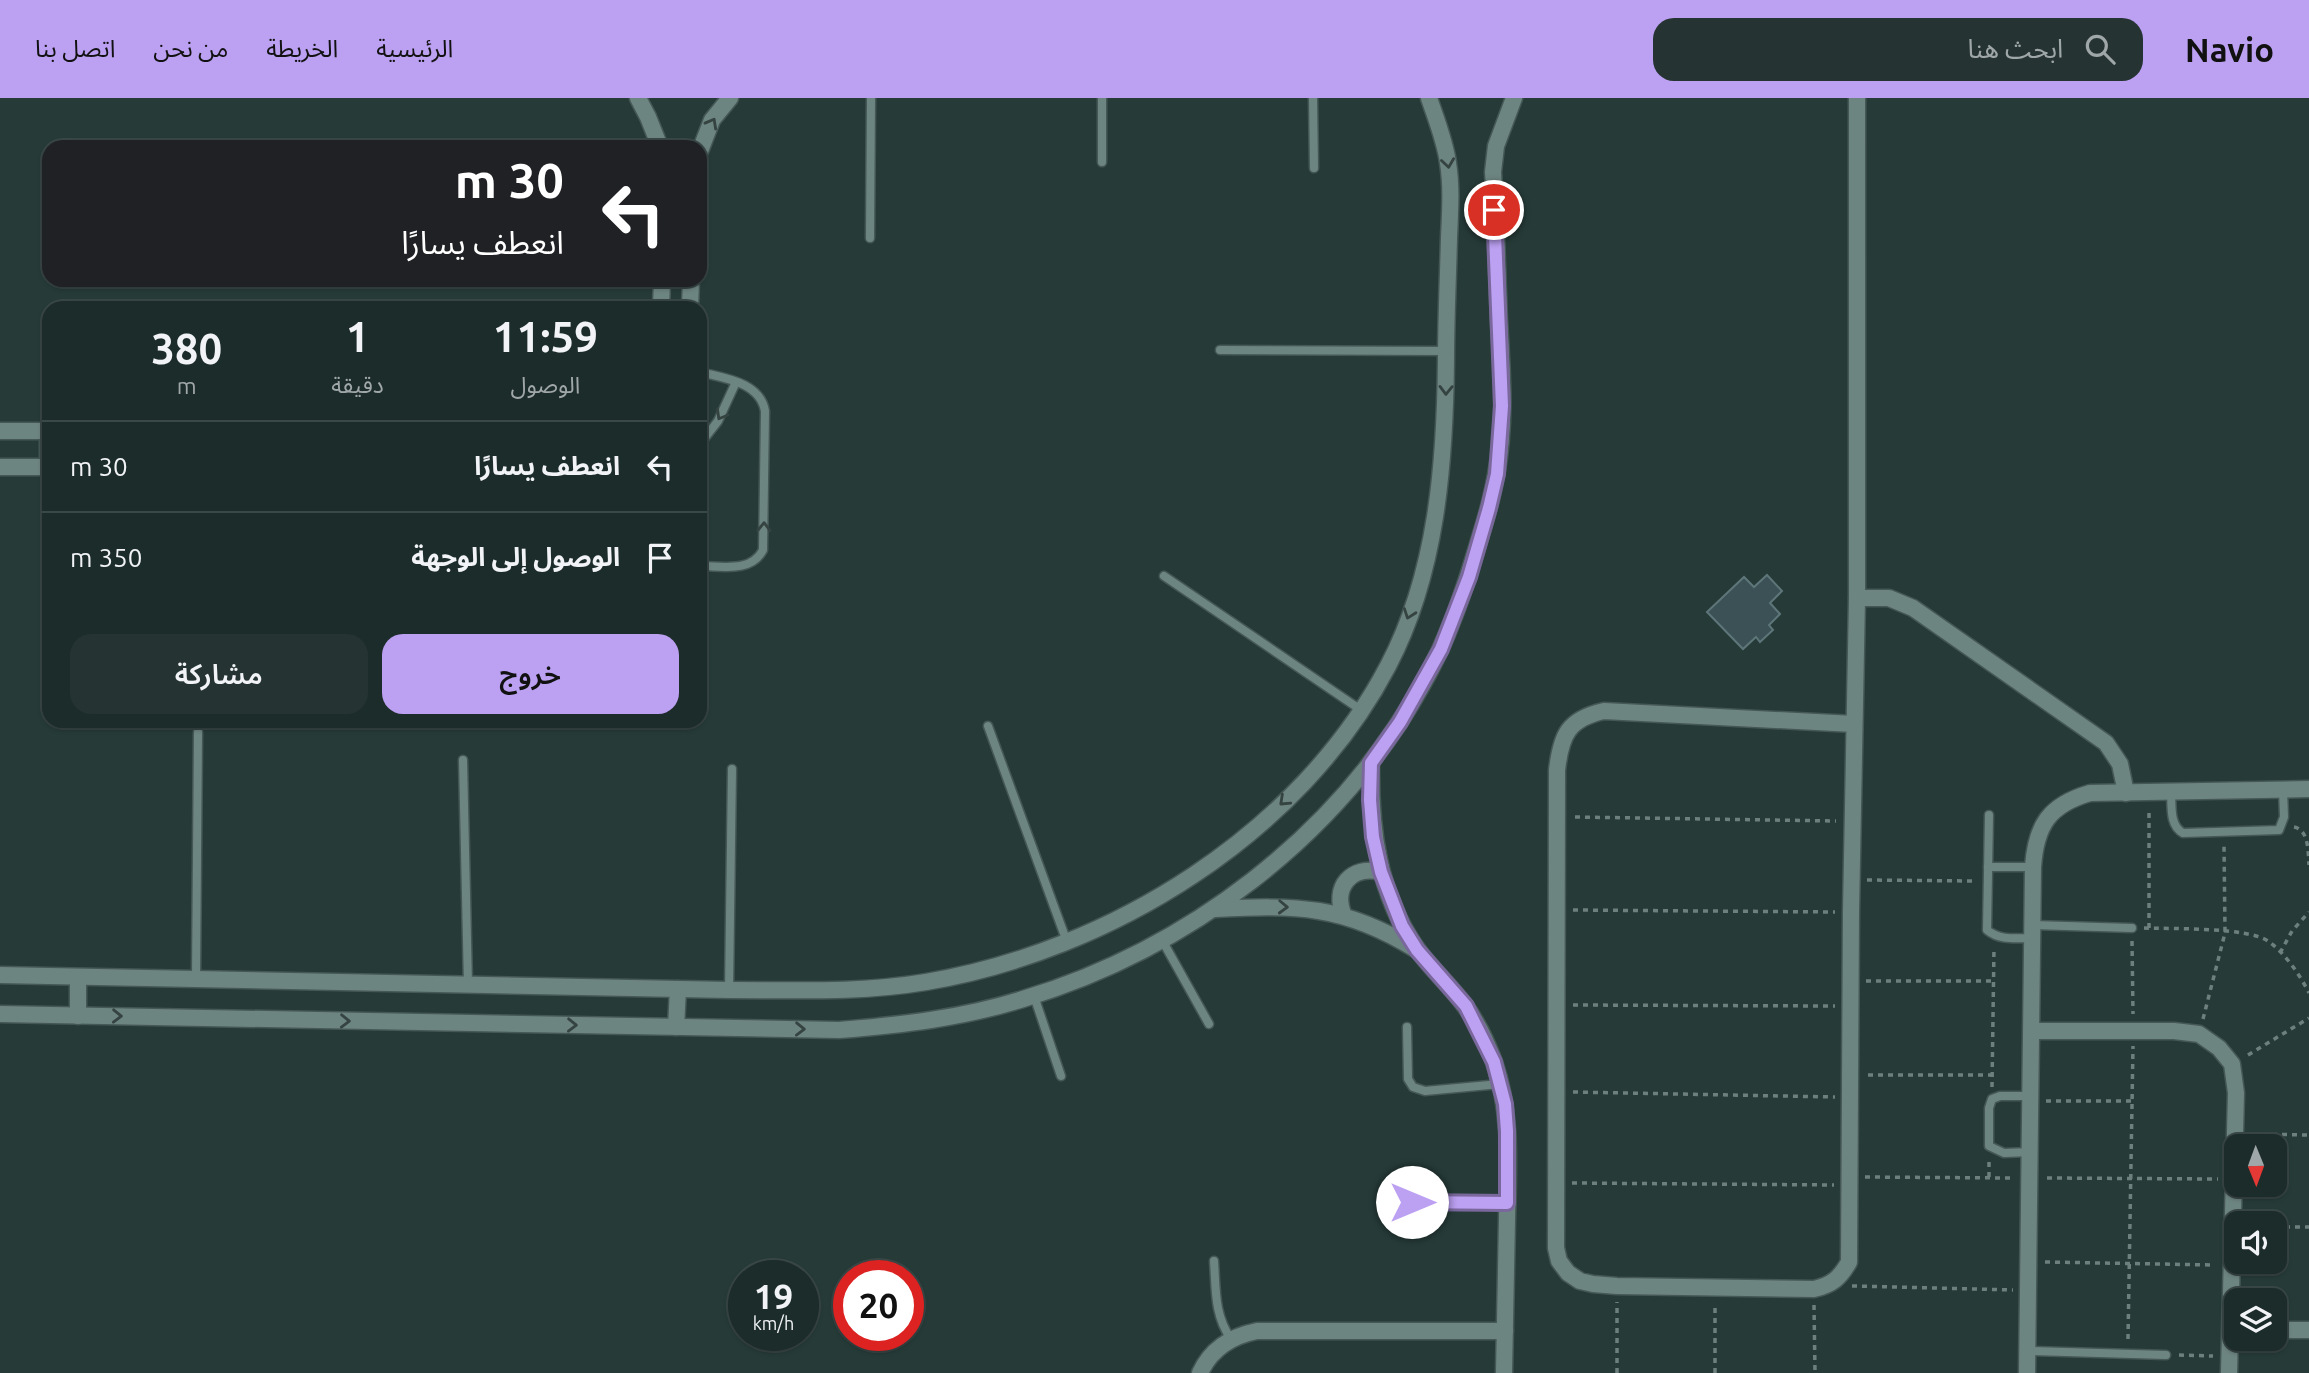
<!DOCTYPE html>
<html lang="ar">
<meta charset="utf-8">
<style>
:root{--surface:#1c2c2a;--page:#253432;--text:#f1f3f6;--muted:#a0a7a8;--line:#3a4847;--accent:#bca0f2}
body{margin:0;font-family:Ubuntu,"Noto Sans Arabic",sans-serif;background:var(--page);color:var(--text);direction:rtl;height:100vh;display:flex;flex-direction:column;font-size:26px;white-space:nowrap}
*{box-sizing:border-box;margin:0}
p{font-size:23px;color:var(--muted)}
.icon{flex:none;width:38px;height:38px;fill:none;stroke:currentColor;stroke-width:2;stroke-linecap:round;stroke-linejoin:round}
.map{position:relative;flex:1;overflow:hidden;direction:ltr}
.panel{position:absolute;left:42px;top:203px;width:665px;height:427px;display:flex;flex-direction:column;background:var(--surface);border-radius:21px;box-shadow:0 2px 5px #0004,0 0 0 2px var(--line);direction:rtl}
.panel>*{flex:none}
.guide{position:absolute;left:42px;top:42px;width:665px;height:147px;border-radius:21px;box-shadow:0 2px 5px #0004,0 0 0 2px var(--line);direction:rtl;background:#202124;color:#fff;overflow:hidden}
.needle{width:46px;rotate:179deg}
.buttons{position:absolute;left:2224px;top:1036px;display:grid;gap:14px}
.buttons a{display:grid;place-items:center;width:63px;height:63px;border-radius:14px;background:var(--surface);box-shadow:0 2px 5px #0004,0 0 0 2px var(--line);font-size:35px}
.speed{position:absolute;left:728px;top:1162px;display:flex;gap:14px;font-size:35px;font-weight:700;text-align:center}
.speed>*{display:grid;place-content:center;width:91px;height:91px;border-radius:50%;background:var(--surface);box-shadow:0 2px 5px #0004,0 0 0 2px var(--line);line-height:1}
.speed small{font-size:18px;font-weight:400}
.speed .limit{border:10px solid #d22;background:#fff;color:#111}
.pin{position:absolute;display:grid;place-items:center;width:60px;height:60px;color:#fff;margin:-30px;border:4px solid #fff;border-radius:50%;box-shadow:0 2px 7px #0007}
.me{position:absolute;width:77px;margin:-38px;rotate:90deg;stroke-linejoin:round;filter:drop-shadow(0 0 5px #0008)}
.turn{display:flex;align-items:center;gap:24px;height:147px;padding:0 28px;font-size:32px}
.turn .icon{width:91px;height:91px;stroke-width:2.5}
.turn b{display:block;font-size:49px;line-height:60px}
.eta{display:flex;justify-content:space-evenly;align-items:center;height:119px;text-align:center}
.eta b{font-size:42px;font-weight:600;line-height:49px}
.cta{display:flex;gap:14px;margin-top:auto;padding:14px 28px}
.cta a{flex:1;height:80px;border-radius:21px;background:var(--accent);color:#111;font-size:28px;font-weight:600;line-height:80px;text-align:center}
.cta a+a{background:var(--page);color:var(--text)}
ul{padding:0;list-style:none}
li{display:flex;align-items:center;gap:21px;height:91px;padding:0 28px;border-top:2px solid var(--line)}
li div{flex:1}
li b{display:block;font-size:26px}
li em{font-style:normal}
header{display:flex;align-items:center;gap:42px;box-sizing:border-box;height:98px;padding:0 35px;background:var(--accent);color:#111}
header strong{font-size:33px}
nav{display:flex;gap:38px;margin-inline-start:auto;font-size:24px}
.search{width:490px;height:63px;background:var(--page);display:flex;align-items:center;gap:18px;box-sizing:border-box;padding:0 24px;border-radius:21px;color:var(--muted);font-size:26px}
.map>svg:first-child{display:block}
.building{fill:#3b5155;stroke:#5e767a;stroke-width:2}
.lines{fill:none;stroke-linecap:round;stroke-linejoin:round}
.lane-casing{stroke:#455856;stroke-width:11}
.street-casing{stroke:#455856;stroke-width:19}
.path{stroke:#6e807d;stroke-width:3.5;stroke-dasharray:5 5;stroke-linecap:butt}
.lane{stroke:#6d8581;stroke-width:8}
.street{stroke:#6d8581;stroke-width:16}
.oneway{stroke:#354341}
.route-casing{stroke:#7a689d;stroke-width:18}
.route{stroke:#bca0f2;stroke-width:12}
</style>
<header>
<strong>Navio</strong>
<div class="search"><svg class="icon" aria-label="search" viewBox="0 0 24 24"><circle cx="10" cy="10" r="6"/><path d="M15 15l6 6"/></svg>ابحث هنا</div>
<nav><a>الرئيسية</a><a>الخريطة</a><a>من نحن</a><a>اتصل بنا</a></nav>
</header>
<div class="map">
<svg width="2309" height="1275" viewBox="0 0 2309 1275">
<rect width="100%" height="100%" fill="#263b38"/>
<path class="building" d="M1767 477 1782 493 1770 505 1780 516 1769 527 1773 532 1760 544 1756 539 1743 551 1707 514 1744 479 1754 489Z"/>
<g class="lines">
<g class="lane-casing">
<g id="lane">
<path d="M1102 0V64"/>
<path d="M1313 0 1314 70"/>
<path d="M870 140 871 0"/>
<path d="M1220 252 1446 253"/>
<path d="M700 274C724 280 760 284 765 313L763 452C751 475 722 468 700 468"/>
<path d="M700 346 718 323 736 284"/>
<path d="M1164 478 1361 612"/>
<path d="M988 628 1067 844"/>
<path d="M463 662 468 887"/>
<path d="M2171 694C2172 708 2169 727 2183 735L2279 732 2284 719 2283 692"/>
<path d="M1989 717 1987 832C2000 843 2016 840 2033 840"/>
<path d="M1988 769H2033"/>
<path d="M2033 827 2132 830"/>
<path d="M1162 842 1209 926"/>
<path d="M196 881 198 634"/>
<path d="M729 892 732 671"/>
<path d="M1034 898 1061 978"/>
<path d="M1407 929 1408 981 1413 989 1425 993 1500 986"/>
<path d="M2030 998H2000L1992 1001 1989 1010V1048L2004 1055 2031 1054"/>
<path d="M1412 1104 1507 1105"/>
<path d="M1214 1163C1216 1191 1214 1217 1231 1241"/>
<path d="M2028 1253 2166 1257"/>
</g>
</g>
<g class="street-casing">
<g id="street">
<path d="M638 0 648 19 660 49"/>
<path d="M700 53 712 22 730 0"/>
<path d="M661 210 662 182"/>
<path d="M690 210 691 182"/>
<path d="M0 333H49"/>
<path d="M48 333V369"/>
<path d="M0 369H49"/>
<path d="M1857 500H1889L1913 510 2106 645 2120 666 2126 695"/>
<path d="M1854 626 1604 613C1568 621 1561 637 1557 672L1556 1150 1559 1163 1568 1175 1580 1183 1593 1186 1617 1188 1814 1191C1832 1187 1840 1180 1849 1164L1851 814 1857 500V0"/>
<path d="M1371 665C1370 730 1378 796 1417 851 1431 871 1451 888 1465 908 1477 924 1487 945 1494 964 1512 1015 1508 1069 1507 1121 1506 1173 1505 1224 1504 1275"/>
<path d="M1215 811C1296 807 1344 807 1415 851"/>
<path d="M1344 818C1332 789 1351 767 1381 774"/>
<path d="M0 877 729 892C795 892 861 895 926 884 1110 853 1300 736 1388 568 1437 475 1445 365 1446 262 1446 221 1448 181 1449 140 1450 115 1452 90 1448 65 1445 43 1436 21 1429 0"/>
<path d="M78 879V918"/>
<path d="M0 916 839 932C902 927 963 920 1023 901 1188 851 1337 739 1422 587 1448 542 1464 493 1479 443 1486 421 1492 400 1496 377 1506 326 1502 274 1499 223 1497 173 1496 123 1493 74L1496 48 1514 0"/>
<path d="M676 929 678 891"/>
<path d="M2033 933H2174L2199 936 2219 950 2232 966 2236 995 2229 1275"/>
<path d="M2275 1232H2309"/>
<path d="M1200 1275C1211 1251 1232 1238 1257 1233H1505"/>
<path d="M2027 1275 2033 769C2036 727 2049 707 2090 695L2309 691"/>
</g>
</g>
<g class="path">
<path d="M1575 719 1836 723"/>
<path d="M2294 729C2309 732 2308 753 2309 767"/>
<path d="M1867 782 1975 783"/>
<path d="M1573 812 1835 814"/>
<path d="M2144 830C2172 831 2247 829 2268 843 2285 855 2300 877 2309 895"/>
<path d="M2149 830V710"/>
<path d="M2132 843 2133 916"/>
<path d="M2280 855 2292 833 2309 814"/>
<path d="M1866 883H1993"/>
<path d="M1573 907 1835 908"/>
<path d="M2203 921 2225 835 2224 746"/>
<path d="M2248 957 2309 920"/>
<path d="M1868 977H1992"/>
<path d="M1992 989 1994 849"/>
<path d="M1573 994 1835 999"/>
<path d="M2046 1003H2132"/>
<path d="M2252 1036 2309 1037"/>
<path d="M1989 1064V1080"/>
<path d="M1865 1079 2011 1080"/>
<path d="M2047 1080 2218 1081"/>
<path d="M1572 1085 1834 1087"/>
<path d="M2275 1129H2309"/>
<path d="M2045 1164 2215 1167"/>
<path d="M1852 1188 2013 1192"/>
<path d="M1814 1207 1815 1275"/>
<path d="M2128 1241 2133 948"/>
<path d="M2179 1257 2213 1258"/>
<path d="M1617 1275V1204"/>
<path d="M1715 1275V1207"/>
</g>
<use href="#lane" class="lane"/>
<use href="#street" class="street"/>
</g>
<defs><path id="oneway-chevron" d="M-2-3.5L2.5 0L-2 3.5" fill="none" stroke-width="1.6" stroke-linecap="round" stroke-linejoin="round" transform="scale(1.75)"/></defs>
<g class="oneway">
<use href="#oneway-chevron" transform="translate(712 25) rotate(-61)"/>
<use href="#oneway-chevron" transform="translate(1448 65) rotate(82)"/>
<use href="#oneway-chevron" transform="translate(1446 292) rotate(91)"/>
<use href="#oneway-chevron" transform="translate(721 317) rotate(120)"/>
<use href="#oneway-chevron" transform="translate(764 429) rotate(-89)"/>
<use href="#oneway-chevron" transform="translate(1409 516) rotate(110)"/>
<use href="#oneway-chevron" transform="translate(1284 703) rotate(137)"/>
<use href="#oneway-chevron" transform="translate(1283 809) rotate(2)"/>
<use href="#oneway-chevron" transform="translate(117 918) rotate(1)"/>
<use href="#oneway-chevron" transform="translate(345 923) rotate(1)"/>
<use href="#oneway-chevron" transform="translate(572 927) rotate(1)"/>
<use href="#oneway-chevron" transform="translate(800 931) rotate(1)"/>
</g>
<g class="lines">
<g class="route-casing">
<path id="route" d="M1412 1104 1507 1105V1033L1505 1006 1494 964 1466 908 1417 852 1402 828 1381 774 1373 739 1370 702 1371 665 1400 624 1441 551 1469 479 1489 410 1497 376 1502 308 1494 112"/>
</g>
<use href="#route" class="route"/>
</g>
</svg>
<div class="buttons">
<a><svg class="needle" viewBox="-14 -14 28 28"><path d="M0-13l5 13h-10z" fill="#e53935"/><path d="M0 13l5-13h-10z" fill="#a0a7a8"/></svg></a>
<a><svg class="icon" aria-label="sound" viewBox="0 0 24 24"><path d="M4 9h4l5-4v14l-5-4H4zM17 9q2 3 0 6"/></svg></a>
<a><svg class="icon" aria-label="layers" viewBox="0 0 24 24"><path d="M12 4l9 5-9 5-9-5zM3 14l9 5 9-5"/></svg></a>
</div>
<div class="speed"><div>19<small>km/h</small></div><div class="limit">20</div></div>
<div class="pin" style="left:1494px;top:112px;background:#d93025"><svg class="icon" aria-label="arrive" viewBox="0 0 24 24"><path d="M6 21V4h12l-3 4 3 4H6"/></svg></div>
<svg class="me" style="left:1412px;top:1104px" viewBox="-20 -20 40 40"><circle r="19" fill="#fff"/><path d="M0-13L10 11 0 6-10 11z" fill="#bca0f2"/></svg>
<div class="guide">
<div class="turn"><svg class="icon" aria-label="left" viewBox="0 0 24 24"><path d="M17 20v-9H6M10 6l-5 5 5 5"/></svg><div><b>30 m</b>انعطف يسارًا</div></div>
</div>
<section class="panel">
<div class="eta">
<div><b>11:59</b><p>الوصول</p></div>
<div><b>1</b><p>دقيقة</p></div>
<div><b>380</b><p>m</p></div>
</div>
<ul>
<li><svg class="icon" aria-label="left" viewBox="0 0 24 24"><path d="M17 20v-9H6M10 6l-5 5 5 5"/></svg><div><b>انعطف يسارًا</b></div><em>30 m</em></li>
<li><svg class="icon" aria-label="arrive" viewBox="0 0 24 24"><path d="M6 21V4h12l-3 4 3 4H6"/></svg><div><b>الوصول إلى الوجهة</b></div><em>350 m</em></li>
</ul>
<div class="cta"><a>خروج</a><a>مشاركة</a></div>
</section>
</div>
